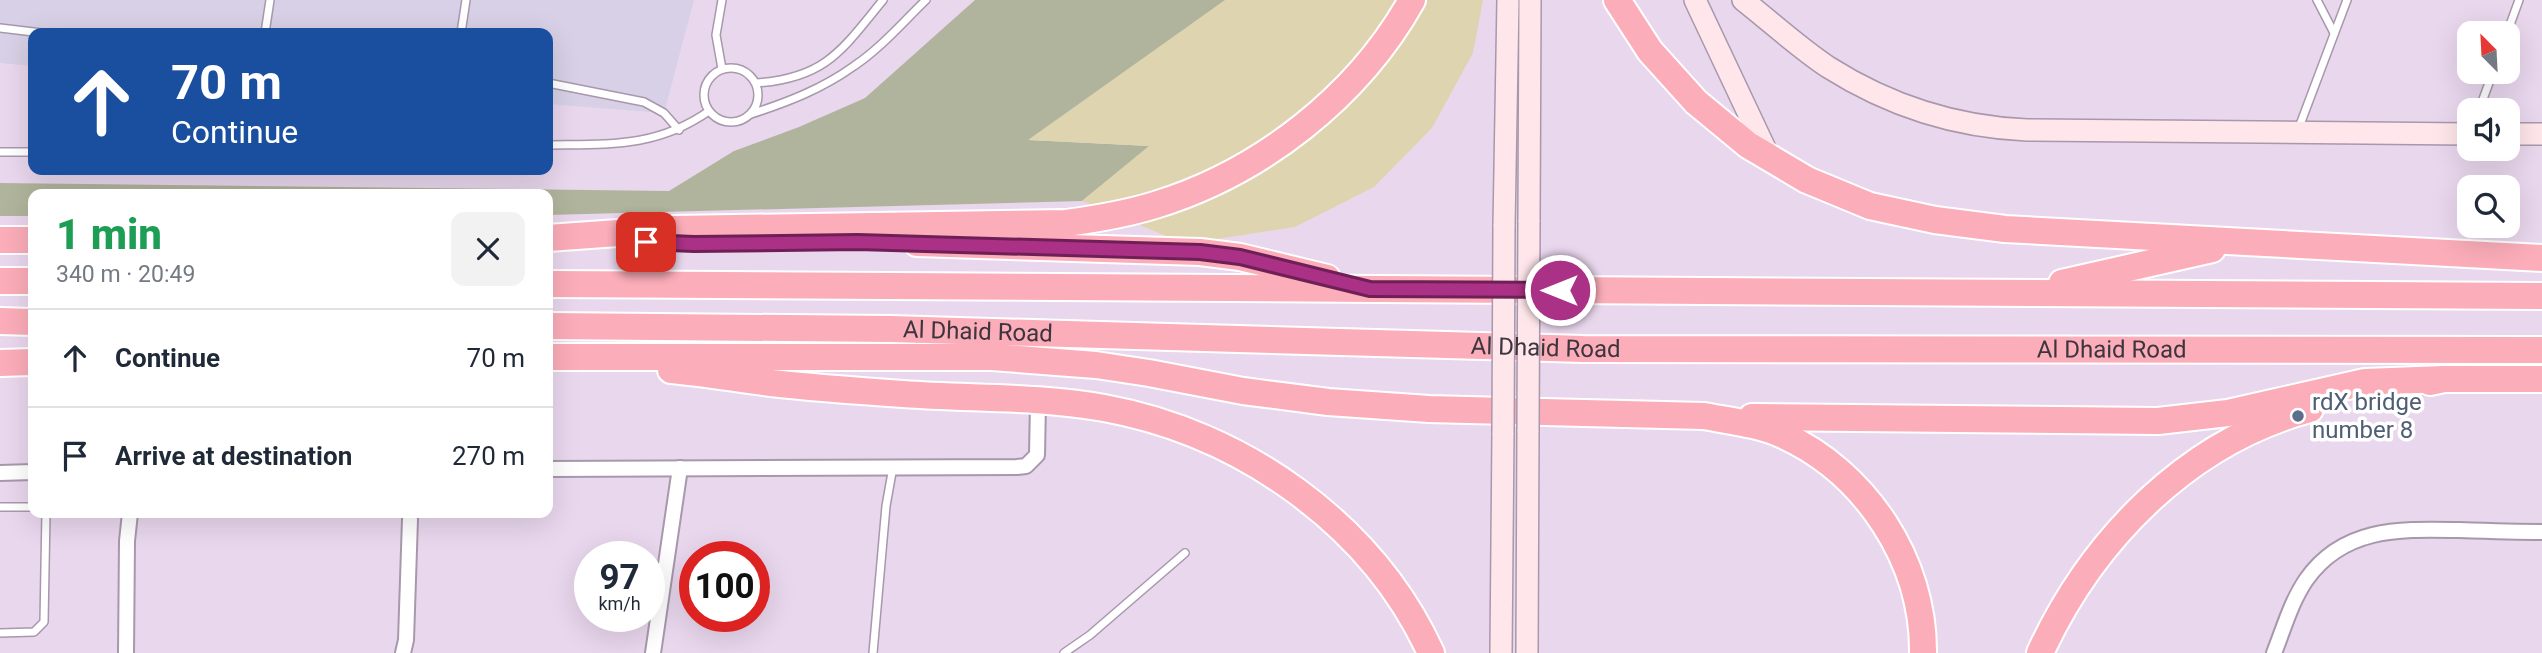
<!DOCTYPE html>
<meta charset="utf-8">
<style>
:root{--surface:#fff;--page:#f2f2f3;--text:#1f2937;--muted:#747a83;--line:#e0e1e3}
body{margin:0;font-family:Roboto,sans-serif;background:var(--page);color:var(--text);height:100vh;display:flex;flex-direction:column;font-size:26px;white-space:nowrap}
*{box-sizing:border-box;margin:0}
p{font-size:23px;color:var(--muted)}
.icon{flex:none;width:38px;height:38px;fill:none;stroke:currentColor;stroke-width:2;stroke-linecap:round;stroke-linejoin:round}
.map{position:relative;flex:1;overflow:hidden}
.drawer{position:absolute;left:28px;top:189px;width:525px;height:329px;display:flex;flex-direction:column;background:var(--surface);border-radius:14px;box-shadow:0 7px 28px #0002}
.drawer>*{flex:none}
.hud{position:absolute;left:28px;top:28px;width:525px;height:147px;border-radius:14px;box-shadow:0 7px 28px #0002;background:#1a4fa0;color:#fff;overflow:hidden}
.needle{width:46px;rotate:336deg}
.tools{position:absolute;left:2457px;top:21px;display:grid;gap:14px}
.tools a{display:grid;place-items:center;width:63px;height:63px;border-radius:14px;background:var(--surface);box-shadow:0 7px 28px #0002;font-size:35px}
.speed{position:absolute;left:574px;top:541px;display:flex;gap:14px;font-size:35px;font-weight:700;text-align:center}
.speed>*{display:grid;place-content:center;width:91px;height:91px;border-radius:50%;background:var(--surface);box-shadow:0 7px 28px #0002;line-height:1}
.speed small{font-size:18px;font-weight:400}
.speed .limit{border:10px solid #d22;background:#fff;color:#111}
.pin{position:absolute;display:grid;place-items:center;width:60px;height:60px;color:#fff;margin:-30px;border-radius:14px;box-shadow:0 4px 10px #0006}
.me{position:absolute;width:77px;margin:-38px;rotate:270deg;stroke-linejoin:round;filter:drop-shadow(0 0 5px #0008)}
.turn{display:flex;align-items:center;gap:24px;height:147px;padding:0 28px;font-size:32px}
.turn .icon{width:91px;height:91px;stroke-width:2.5}
.turn b{display:block;font-size:49px;line-height:60px}
.round{display:grid;place-items:center;flex:none;width:74px;height:74px;border-radius:14px;background:var(--page)}
.headline{display:flex;align-items:center;justify-content:space-between;height:119px;padding:0 28px}
h1{font-size:42px;font-weight:800;line-height:52px;color:#1e9e55}
ul{padding:0;list-style:none}
li{display:flex;align-items:center;gap:21px;height:98px;padding:0 28px;border-top:2px solid var(--line)}
li div{flex:1}
li b{display:block;font-size:26px}
li em{font-style:normal}
.map>svg:first-child{display:block}
.industrial{fill:#d7d0e6}
.green{fill:#b1b49c}
.sand{fill:#ded5b0}
.lines{fill:none;stroke-linecap:round;stroke-linejoin:round}
.lane-casing{stroke:#a898ac;stroke-width:10}
.street-casing{stroke:#a898ac;stroke-width:18}
.secondary-casing{stroke:#a898ac;stroke-width:24}
.highway-casing{stroke:#fff;stroke-width:30}
.lane{stroke:#fff;stroke-width:7}
.street{stroke:#fff;stroke-width:14}
.secondary{stroke:#fee6ea;stroke-width:21}
.highway{stroke:#fbadb9;stroke-width:26}
.secondary-bridge-casing{stroke:#a898ac;stroke-width:24;stroke-linecap:butt}
.secondary-bridge{stroke:#fee6ea;stroke-width:21}
.route-casing{stroke:#6e2056;stroke-width:18}
.route{stroke:#aa3185;stroke-width:12}
.service-dot{fill:#5c6f8a;stroke:#fff;stroke-width:2.5}
.labels{text-anchor:middle;dominant-baseline:central;stroke-width:7;stroke-linejoin:round;paint-order:stroke}
.street-label{font-size:24px;fill:#3c353e;stroke:#fff}
.service-label{font-size:24px;fill:#4e5e75;stroke:#fff;text-anchor:start}
</style>
<div class="map">
<svg width="2542" height="653" viewBox="0 0 2542 653">
<rect width="100%" height="100%" fill="#e9d7ed"/>
<path class="industrial" d="M0 0H694L664 113 548 104V33H33V66L0 63Z"/>
<path class="green" d="M975 0H1243L1030 140 1150 146 1082 201 548 215V194H33V216H0V183L669 191 734 151 799 127 865 98Z"/>
<path class="sand" d="M1225 0H1483L1473 53 1432 128 1374 187 1295 227 1185 244 1082 201 1149 146 1028 140Z"/>
<g class="lines">
<g class="lane-casing">
<g id="lane">
<path d="M2317 0 2334 33"/>
<path d="M0 28 42 33"/>
<path d="M265 33 270 0"/>
<path d="M461 33 466 0"/>
<path d="M2507 33 2519 0"/>
<circle cx="731" cy="95" r="27"/>
<path d="M722 69 716 35 722 0"/>
<path d="M548 83 644 102 664 113 679 130"/>
<path d="M756 83C826 78 842 50 883 0"/>
<path d="M2479 110 2493 72"/>
<path d="M751 114C788 102 822 89 854 66 881 48 903 22 926 0"/>
<path d="M2298 130 2347 0"/>
<path d="M548 145C609 144 656 148 709 111"/>
<path d="M0 152H33"/>
<path d="M0 507H33"/>
<path d="M0 633 34 632 44 622 46 513"/>
<path d="M873 653 886 506 893 467"/>
<path d="M1064 653 1090 635 1185 553"/>
</g>
</g>
<g class="street-casing">
<g id="street">
<path d="M548 469 1017 467 1026 466 1037 455 1038 402"/>
<path d="M0 473 33 472"/>
<path d="M126 653 127 541 130 513"/>
<path d="M403 653 406 640 410 519"/>
<path d="M653 653 680 468"/>
<path d="M2274 653C2284 628 2291 602 2306 580 2343 527 2400 529 2456 530 2485 531 2513 532 2542 532"/>
</g>
</g>
<g class="secondary-casing">
<g id="secondary">
<path d="M1695 0 1769 157"/>
<path d="M1743 0C1771 22 1798 47 1828 67 1888 105 1956 127 2027 130L2469 134"/>
<path d="M2508 134H2542"/>
<path d="M1529 222 1530 0"/>
<path d="M1504 226 1508 0"/>
<path d="M1501 653 1503 433"/>
<path d="M1527 653 1528 430"/>
</g>
</g>
<g class="highway-casing">
<g id="highway">
<path d="M1617 0 1650 51 1696 102 1748 145 1807 180 1870 206 1935 220 2005 229 2542 258"/>
<path d="M548 238 674 229 1066 223C1096 219 1126 214 1155 205 1260 173 1358 97 1412 0"/>
<path d="M0 240H33"/>
<path d="M917 243 1200 252 1240 257 1327 278"/>
<path d="M0 281H33"/>
<path d="M2062 283 2212 249"/>
<path d="M548 284 2542 296"/>
<path d="M0 321 33 322"/>
<path id="s1" d="M548 326 891 329 1583 349 2542 350"/>
<path d="M548 357H992L1096 365 1149 373 1243 391 1328 402 1429 409 1704 416C1730 421 1759 424 1783 435 1866 473 1924 561 1923 653"/>
<path d="M0 363 33 362"/>
<path d="M671 370C705 373 738 379 771 383 815 388 859 391 903 394 970 399 1038 396 1104 408 1242 433 1372 524 1431 653"/>
<path d="M2430 382 2444 379H2542"/>
<path d="M1752 417 2158 421 2228 413 2365 382 2444 379"/>
<path d="M2040 653C2092 540 2187 442 2310 409"/>
</g>
</g>
<use href="#lane" class="lane"/>
<use href="#street" class="street"/>
<use href="#secondary" class="secondary"/>
<use href="#highway" class="highway"/>
<g class="secondary-bridge-casing">
<g id="secondary-bridge">
<path d="M1528 430 1529 222"/>
<path d="M1503 433 1504 226"/>
</g>
</g>
<use href="#secondary-bridge" class="secondary-bridge"/>
</g>
<g class="lines">
<g class="route-casing">
<path id="route" d="M646 242 694 244 858 242 1200 252 1240 257 1370 289 1560 290"/>
</g>
<use href="#route" class="route"/>
</g>
<circle class="service-dot" cx="2298" cy="416" r="7"/>
<g class="labels">
<g class="street-label">
<text stroke="none"><textPath href="#s1" startOffset="430">Al Dhaid Road</textPath></text>
<text stroke="none"><textPath href="#s1" startOffset="998">Al Dhaid Road</textPath></text>
<text stroke="none"><textPath href="#s1" startOffset="1564">Al Dhaid Road</textPath></text>
</g>
<g class="service-label">
<text x="2312" y="402">rdX bridge<tspan x="2312" dy="28">number 8</tspan></text>
</g>
</g>
</svg>
<div class="tools">
<a><svg class="needle" viewBox="-14 -14 28 28"><path d="M0-13l5 13h-10z" fill="#e53935"/><path d="M0 13l5-13h-10z" fill="#747a83"/></svg></a>
<a><svg class="icon" aria-label="sound" viewBox="0 0 24 24"><path d="M4 9h4l5-4v14l-5-4H4zM17 9q2 3 0 6"/></svg></a>
<a><svg class="icon" aria-label="search" viewBox="0 0 24 24"><circle cx="10" cy="10" r="6"/><path d="M15 15l6 6"/></svg></a>
</div>
<div class="speed"><div>97<small>km/h</small></div><div class="limit">100</div></div>
<div class="pin" style="left:646px;top:242px;background:#d93025"><svg class="icon" aria-label="arrive" viewBox="0 0 24 24"><path d="M6 21V4h12l-3 4 3 4H6"/></svg></div>
<svg class="me" style="left:1560px;top:290px" viewBox="-20 -20 40 40"><circle r="17" fill="#aa3185" stroke="#fff" stroke-width="3"/><path d="M0-11L8 9 0 5-8 9z" fill="#fff"/></svg>
<div class="hud">
<div class="turn"><svg class="icon" aria-label="ahead" viewBox="0 0 24 24"><path d="M12 20V5M6 11l6-6 6 6"/></svg><div><b>70 m</b>Continue</div></div>
</div>
<section class="drawer">
<div class="headline"><div><h1>1 min</h1><p>340 m · 20:49</p></div><a class="round"><svg class="icon" aria-label="close" viewBox="0 0 24 24"><path d="M6 6l12 12M18 6L6 18"/></svg></a></div>
<ul>
<li><svg class="icon" aria-label="ahead" viewBox="0 0 24 24"><path d="M12 20V5M6 11l6-6 6 6"/></svg><div><b>Continue</b></div><em>70 m</em></li>
<li><svg class="icon" aria-label="arrive" viewBox="0 0 24 24"><path d="M6 21V4h12l-3 4 3 4H6"/></svg><div><b>Arrive at destination</b></div><em>270 m</em></li>
</ul>
</section>
</div>
